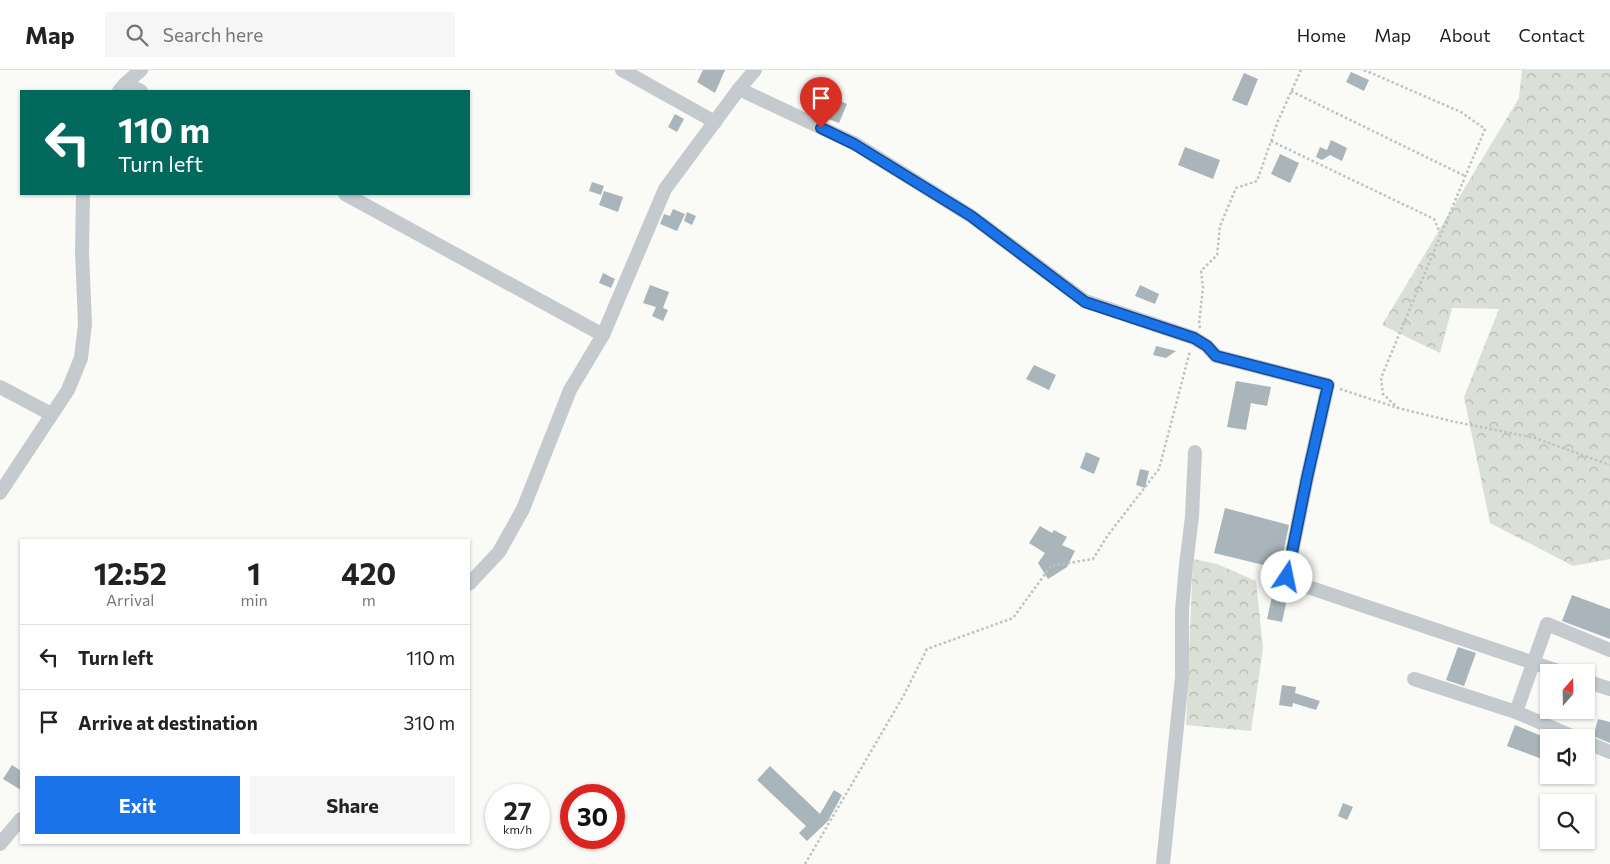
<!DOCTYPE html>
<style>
:root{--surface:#fff;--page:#f6f6f6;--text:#222;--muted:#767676;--line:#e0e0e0;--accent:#1a73e8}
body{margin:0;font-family:Commissioner,sans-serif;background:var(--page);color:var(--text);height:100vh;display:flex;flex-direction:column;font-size:19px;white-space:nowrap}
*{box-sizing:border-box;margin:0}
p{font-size:16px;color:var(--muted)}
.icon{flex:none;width:28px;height:28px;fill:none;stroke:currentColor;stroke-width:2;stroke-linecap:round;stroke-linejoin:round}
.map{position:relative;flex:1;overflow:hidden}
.sheet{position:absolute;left:20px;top:469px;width:450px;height:305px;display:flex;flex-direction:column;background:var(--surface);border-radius:0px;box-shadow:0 1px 4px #0004}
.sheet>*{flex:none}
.hud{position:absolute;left:20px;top:20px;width:450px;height:105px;border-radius:0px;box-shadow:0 1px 4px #0004;background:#00695c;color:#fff;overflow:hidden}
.needle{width:32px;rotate:20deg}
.buttons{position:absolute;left:1540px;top:594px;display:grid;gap:10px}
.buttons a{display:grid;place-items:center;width:55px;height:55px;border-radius:0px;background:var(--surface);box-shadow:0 1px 4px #0004;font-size:25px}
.speed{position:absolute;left:485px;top:714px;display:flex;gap:10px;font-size:25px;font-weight:700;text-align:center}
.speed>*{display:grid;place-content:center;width:65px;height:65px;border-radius:50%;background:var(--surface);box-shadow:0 1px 4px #0004;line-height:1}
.speed small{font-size:12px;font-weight:400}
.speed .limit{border:8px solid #d22;background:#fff;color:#111}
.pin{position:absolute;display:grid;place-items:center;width:42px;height:42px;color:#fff;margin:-51px -21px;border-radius:50% 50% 50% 0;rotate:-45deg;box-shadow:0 0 5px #0007}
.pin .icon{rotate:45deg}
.me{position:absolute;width:55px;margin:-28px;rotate:11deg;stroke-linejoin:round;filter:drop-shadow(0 0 4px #0008)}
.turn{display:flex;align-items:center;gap:18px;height:105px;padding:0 15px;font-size:22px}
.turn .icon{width:65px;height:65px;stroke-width:2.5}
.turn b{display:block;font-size:35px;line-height:42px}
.eta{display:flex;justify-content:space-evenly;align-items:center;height:85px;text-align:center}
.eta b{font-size:30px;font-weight:700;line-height:35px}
.action{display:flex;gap:10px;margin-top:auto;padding:10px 15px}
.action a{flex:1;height:58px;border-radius:0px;background:var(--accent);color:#fff;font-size:20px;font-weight:700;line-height:58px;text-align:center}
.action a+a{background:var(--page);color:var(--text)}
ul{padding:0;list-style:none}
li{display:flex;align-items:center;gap:15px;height:65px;padding:0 15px;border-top:1px solid var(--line)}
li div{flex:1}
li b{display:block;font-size:19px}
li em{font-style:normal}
header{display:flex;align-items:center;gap:30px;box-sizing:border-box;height:70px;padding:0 25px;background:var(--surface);border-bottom:1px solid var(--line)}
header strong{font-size:24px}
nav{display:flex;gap:28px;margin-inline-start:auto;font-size:18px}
.search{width:350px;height:45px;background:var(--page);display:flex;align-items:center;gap:12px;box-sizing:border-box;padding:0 18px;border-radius:0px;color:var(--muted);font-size:19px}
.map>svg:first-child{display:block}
.forest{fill:url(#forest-crowns)}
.building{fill:#a9b5ba}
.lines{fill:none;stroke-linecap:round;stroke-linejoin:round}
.path{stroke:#bec2c4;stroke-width:2.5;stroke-dasharray:2.5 2.5;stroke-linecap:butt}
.minor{stroke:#c4cacd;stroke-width:14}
.route-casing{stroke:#114b97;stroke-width:12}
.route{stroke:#1a73e8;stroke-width:9}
</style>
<header>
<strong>Map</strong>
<div class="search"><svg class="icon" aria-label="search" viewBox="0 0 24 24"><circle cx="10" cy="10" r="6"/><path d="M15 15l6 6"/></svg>Search here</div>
<nav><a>Home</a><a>Map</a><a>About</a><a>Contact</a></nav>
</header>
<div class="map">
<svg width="1610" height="794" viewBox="0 0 1610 794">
<defs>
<pattern id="forest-crowns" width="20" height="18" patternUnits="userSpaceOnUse" patternTransform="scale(1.25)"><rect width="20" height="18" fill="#dae0d6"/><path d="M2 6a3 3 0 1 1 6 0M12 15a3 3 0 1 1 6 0" fill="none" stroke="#b4bab3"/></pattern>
</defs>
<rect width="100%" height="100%" fill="#fafaf7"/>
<g class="forest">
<path d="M1522 0H1610V489L1573 496 1490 453 1464 327 1499 239 1452 238 1440 283 1382 255 1519 28Z"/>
<path d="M1193 489 1217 494 1256 511 1263 578 1251 661 1186 655Z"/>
</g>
<g class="building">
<path d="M703 0H725L715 23 697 12Z"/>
<path d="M1351 2 1369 10 1364 21 1346 12Z"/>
<path d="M1244 3 1258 9 1247 36 1232 30Z"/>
<path d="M812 17 847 34 839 53 803 39Z"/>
<path d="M675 44 684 49 677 62 668 57Z"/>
<path d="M1331 70 1347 78 1342 91 1330 85 1322 90 1316 87 1320 77 1327 80Z"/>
<path d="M1185 77 1220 90 1213 109 1178 95Z"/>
<path d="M1280 84 1299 93 1290 113 1271 104Z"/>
<path d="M592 112 604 116 601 125 589 121Z"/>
<path d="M604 121 623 127 618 142 599 135Z"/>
<path d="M673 139 685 144 677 161 660 154 664 144 670 146Z"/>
<path d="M687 142 696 146 692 155 684 151Z"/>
<path d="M603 203 615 209 611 218 599 213Z"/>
<path d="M650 215 669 222 663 238 668 240 663 251 652 246 656 237 643 233Z"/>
<path d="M1140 215 1159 224 1155 234 1135 226Z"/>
<path d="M1156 276 1176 281 1166 288 1153 285Z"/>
<path d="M1034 295 1056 305 1049 320 1026 309Z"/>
<path d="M1236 311 1271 317 1267 336 1251 333 1246 360 1227 357Z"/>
<path d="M1086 382 1100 388 1094 404 1080 398Z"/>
<path d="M1140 399 1149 401 1145 418 1136 415Z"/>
<path d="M1225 438 1289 455 1280 499 1214 483Z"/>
<path d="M1040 456 1052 463 1054 460 1067 467 1062 475 1075 481 1067 497 1048 509 1038 493 1045 483 1029 473Z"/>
<path d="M1274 517 1289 520 1282 552 1267 549Z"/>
<path d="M1572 525 1610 539V569L1562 551Z"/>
<path d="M1458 577 1476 583 1464 616 1446 610Z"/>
<path d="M1282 615 1296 617 1295 623 1320 631 1316 640 1293 633 1292 637 1279 635Z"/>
<path d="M1598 649 1610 652V673L1593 666Z"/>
<path d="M1515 655 1549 669 1542 689 1507 676Z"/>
<path d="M12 695 21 701V720L3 709Z"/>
<path d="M770 696 820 744 834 720 842 725 829 749V750L807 771 799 763 806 756 757 710Z"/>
<path d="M1343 733 1353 737 1347 750 1338 746Z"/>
</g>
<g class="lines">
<g class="path">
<path d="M1364 0 1461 42 1485 59 1381 308 1383 324 1398 338"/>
<path d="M1291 21 1465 106"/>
<path d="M1271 71 1434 149 1440 163"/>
<path d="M1200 258 1199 254 1203 218 1201 201 1217 185 1220 156 1236 118 1257 111 1278 51 1301 0"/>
<path d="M1340 319 1398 338 1451 351 1535 368 1610 395"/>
<path d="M805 794 904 625 927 579 1013 548 1051 496 1093 489 1108 465 1159 399 1190 281"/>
</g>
<g class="minor">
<path d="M622 0 715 52"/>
<path d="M125 14 141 21"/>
<path d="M739 19 854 73 971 146 1085 231 1194 268 1207 276 1216 286 1328 315 1307 408 1287 507 1308 517 1561 602"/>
<path d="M119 21 125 14 141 0"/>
<path d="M345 124 603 265"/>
<path d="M0 317 51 344"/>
<path d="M0 423 68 320 81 288 85 254 82 182 83 124"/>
<path d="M469 514 499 482 523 439 570 320 603 265 665 119 739 19 755 0"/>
<path d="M1414 609 1516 642"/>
<path d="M1586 611 1610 619"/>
<path d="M1576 668 1516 642 1547 554 1610 580"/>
<path d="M1586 672 1610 682"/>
<path d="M0 774 21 749"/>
<path d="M1163 794 1182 607V540L1186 495 1192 447 1195 382"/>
</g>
</g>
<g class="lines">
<g class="route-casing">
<path id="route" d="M821 58 854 74 971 146 1085 232 1194 268 1207 276 1216 286 1328 315 1307 408 1287 507"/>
</g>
<use href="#route" class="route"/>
</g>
</svg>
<div class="buttons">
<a><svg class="needle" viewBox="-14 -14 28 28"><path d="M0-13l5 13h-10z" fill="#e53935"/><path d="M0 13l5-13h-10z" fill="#767676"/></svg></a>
<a><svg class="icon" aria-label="sound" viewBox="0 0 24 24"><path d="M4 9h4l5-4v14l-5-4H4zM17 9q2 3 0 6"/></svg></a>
<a><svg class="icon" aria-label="search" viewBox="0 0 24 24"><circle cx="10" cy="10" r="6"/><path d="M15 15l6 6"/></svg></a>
</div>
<div class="speed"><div>27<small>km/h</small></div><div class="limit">30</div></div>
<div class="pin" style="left:821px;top:58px;background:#d93025"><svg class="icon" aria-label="arrive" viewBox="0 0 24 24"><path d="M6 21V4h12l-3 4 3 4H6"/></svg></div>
<svg class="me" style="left:1287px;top:507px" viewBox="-20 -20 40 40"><circle r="19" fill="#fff"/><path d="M0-13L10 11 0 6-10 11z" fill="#1a73e8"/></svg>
<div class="hud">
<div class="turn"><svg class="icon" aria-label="left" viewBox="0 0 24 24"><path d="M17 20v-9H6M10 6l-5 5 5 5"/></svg><div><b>110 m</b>Turn left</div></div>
</div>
<section class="sheet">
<div class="eta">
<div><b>12:52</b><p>Arrival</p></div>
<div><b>1</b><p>min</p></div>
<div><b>420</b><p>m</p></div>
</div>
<ul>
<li><svg class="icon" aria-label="left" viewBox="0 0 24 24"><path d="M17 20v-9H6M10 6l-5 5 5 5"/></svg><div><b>Turn left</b></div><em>110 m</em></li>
<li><svg class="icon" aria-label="arrive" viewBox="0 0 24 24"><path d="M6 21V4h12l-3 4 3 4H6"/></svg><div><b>Arrive at destination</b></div><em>310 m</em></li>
</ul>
<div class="action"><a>Exit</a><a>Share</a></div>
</section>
</div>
